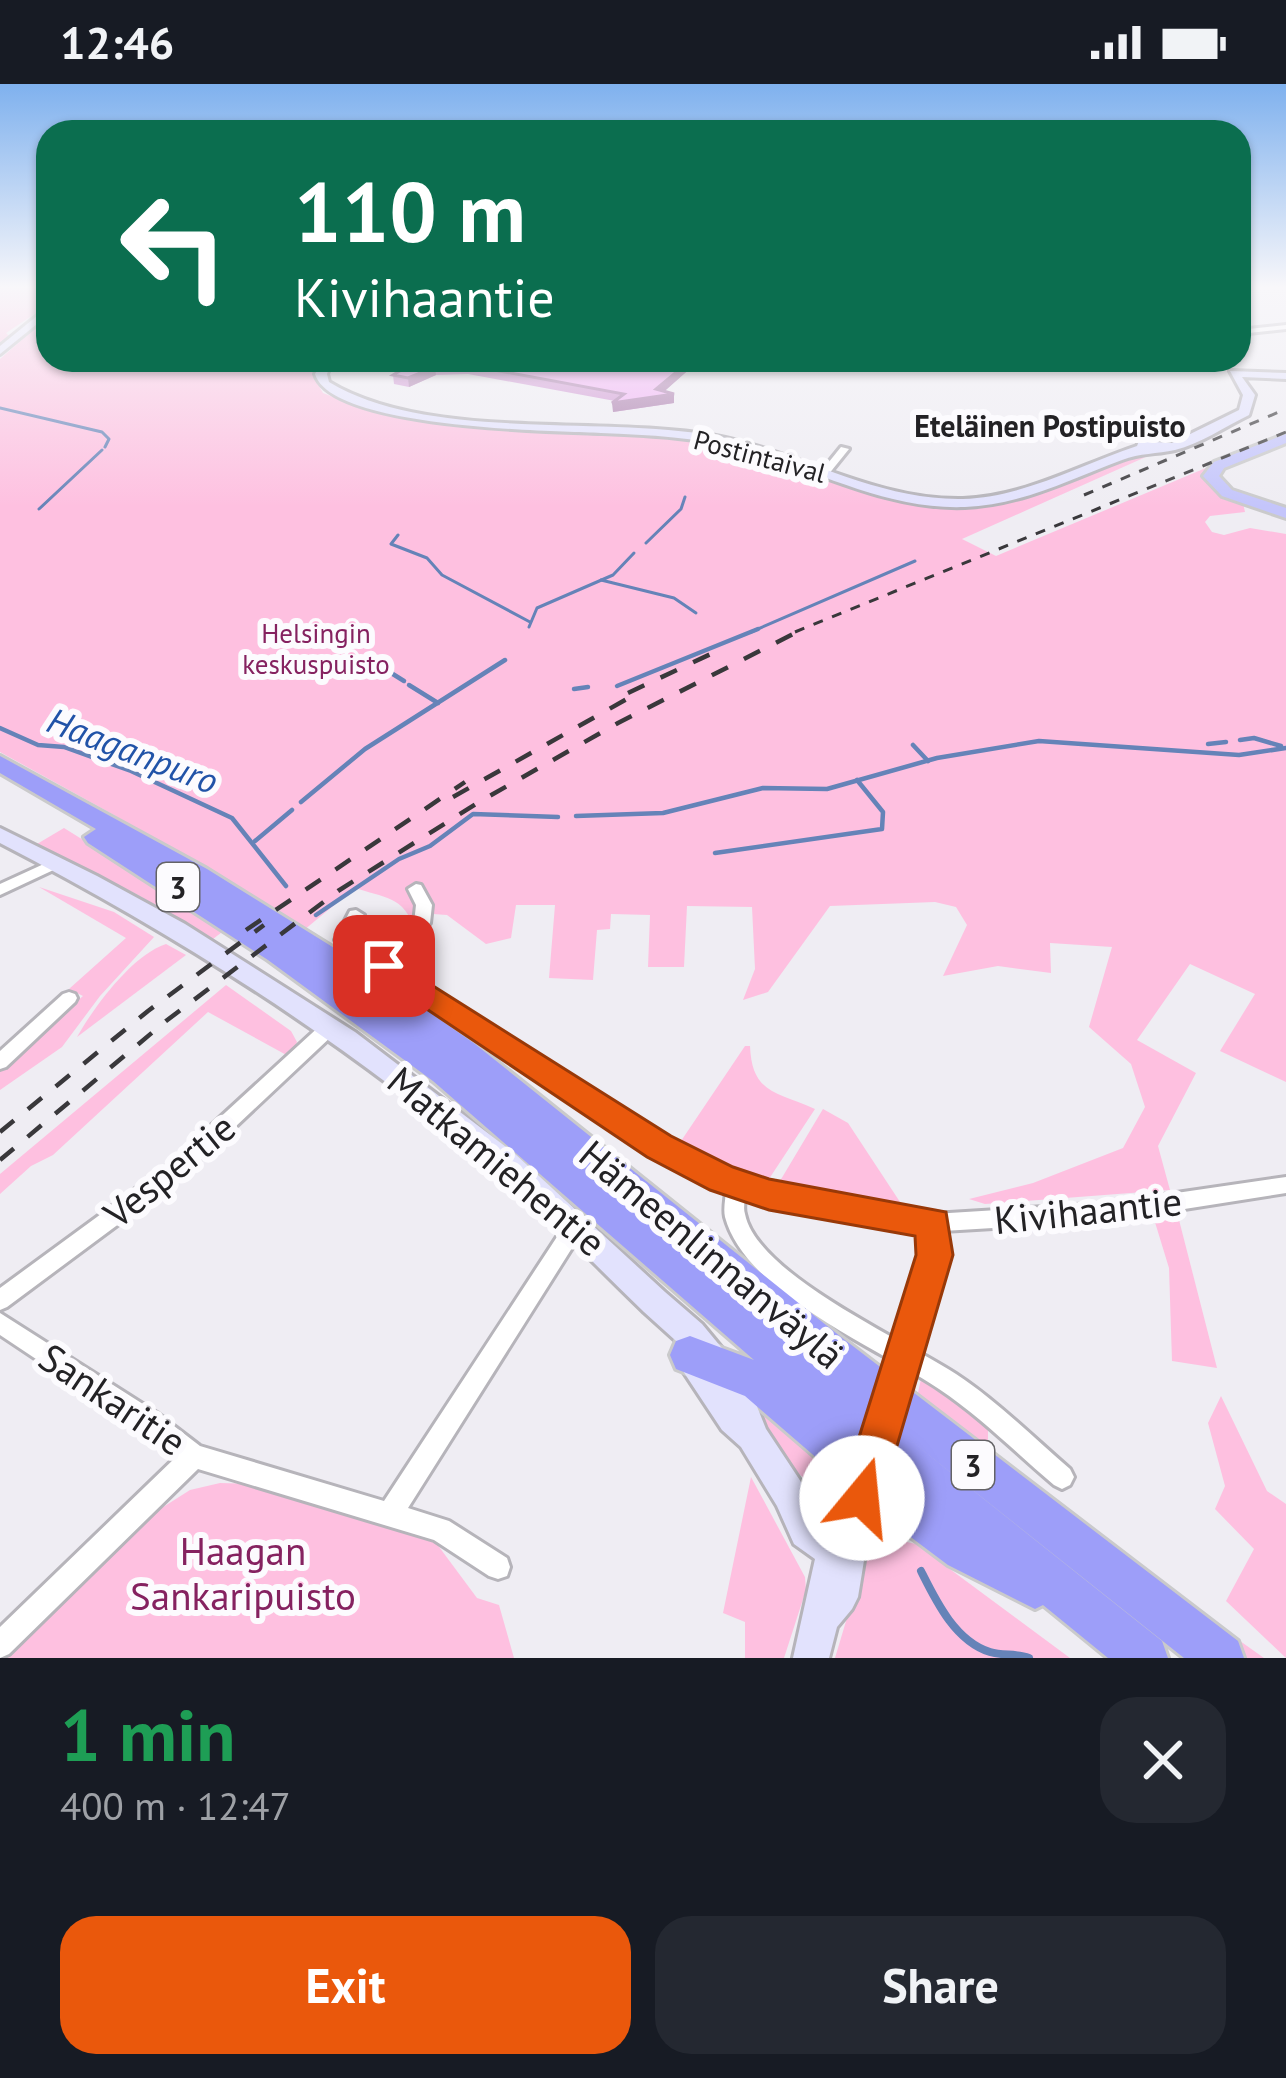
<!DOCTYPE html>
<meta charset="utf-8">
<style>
:root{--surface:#171b24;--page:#242831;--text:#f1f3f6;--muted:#9ea1a6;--accent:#ea580c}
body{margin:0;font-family:"PT Sans",sans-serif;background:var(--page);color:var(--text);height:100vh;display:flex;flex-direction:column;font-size:45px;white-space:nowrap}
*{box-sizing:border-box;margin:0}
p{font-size:39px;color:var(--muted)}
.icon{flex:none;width:66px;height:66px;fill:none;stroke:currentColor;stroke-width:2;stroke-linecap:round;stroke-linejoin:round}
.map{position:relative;height:1574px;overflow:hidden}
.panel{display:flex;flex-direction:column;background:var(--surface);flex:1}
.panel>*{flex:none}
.top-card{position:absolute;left:36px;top:36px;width:1215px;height:252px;border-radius:36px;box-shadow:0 3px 9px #0004;background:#0b6e4f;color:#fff;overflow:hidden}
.pin{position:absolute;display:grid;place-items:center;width:102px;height:102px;color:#fff;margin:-51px;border-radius:24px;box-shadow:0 6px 18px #0006}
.me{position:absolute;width:132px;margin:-66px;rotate:17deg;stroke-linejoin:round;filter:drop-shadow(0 0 9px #0008)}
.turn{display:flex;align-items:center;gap:42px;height:252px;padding:0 60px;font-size:54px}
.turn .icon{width:156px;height:156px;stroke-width:2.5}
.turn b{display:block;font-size:84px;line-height:102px}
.round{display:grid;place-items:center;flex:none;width:126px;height:126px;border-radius:36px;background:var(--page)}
.overview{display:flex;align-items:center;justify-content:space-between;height:204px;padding:0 60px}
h1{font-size:72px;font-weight:700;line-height:90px;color:#1e9e55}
.primary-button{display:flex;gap:24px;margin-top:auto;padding:24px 60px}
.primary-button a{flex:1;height:138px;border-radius:36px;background:var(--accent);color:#fff;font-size:48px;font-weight:700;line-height:138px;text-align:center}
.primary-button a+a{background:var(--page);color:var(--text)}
.status{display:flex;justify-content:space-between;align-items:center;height:84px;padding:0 60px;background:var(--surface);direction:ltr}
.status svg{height:33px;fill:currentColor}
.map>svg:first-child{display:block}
.green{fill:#fec0e0}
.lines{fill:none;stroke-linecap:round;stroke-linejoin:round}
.stream-far2{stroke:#6583b8;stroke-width:3}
.stream-far1{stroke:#6583b8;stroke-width:4.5}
.stream{stroke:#6583b8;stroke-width:8}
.street-casing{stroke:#b6b4ba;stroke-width:6}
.secondary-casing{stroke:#b6b4ba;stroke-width:6}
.primary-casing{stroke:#cacacb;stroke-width:6}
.highway-casing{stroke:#cacacb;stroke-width:6}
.street{fill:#fff;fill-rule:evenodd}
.secondary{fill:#e2e2fd;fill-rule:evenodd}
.primary{fill:#c4c5fb;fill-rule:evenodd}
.highway{fill:#9d9ef9;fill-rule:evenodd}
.rail-far1{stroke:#39383b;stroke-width:3;stroke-dasharray:10 10;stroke-linecap:butt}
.rail{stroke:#39383b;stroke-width:4.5;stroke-dasharray:18 18;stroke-linecap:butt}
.street-bridge-casing{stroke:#b6b4ba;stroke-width:28;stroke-linecap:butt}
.street-bridge{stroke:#fff;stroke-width:22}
.wall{fill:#cf96d2}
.shaded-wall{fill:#a97aab}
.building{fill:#f1aff4;stroke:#a97aab;stroke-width:3}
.route{fill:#ea580c;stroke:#983908;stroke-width:3}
.labels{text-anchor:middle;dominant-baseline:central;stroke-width:12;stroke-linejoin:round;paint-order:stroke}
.far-street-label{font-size:27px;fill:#232225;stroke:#fcfbfe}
.far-park-label{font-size:27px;fill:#852260;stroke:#fcfbfe}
.far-neighbourhood-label{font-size:30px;font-weight:bold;fill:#232225;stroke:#fcfbfe}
.shield{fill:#fcfbfe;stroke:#646366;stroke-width:3}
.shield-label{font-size:30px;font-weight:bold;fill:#232225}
.water-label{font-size:36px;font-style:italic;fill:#2153a8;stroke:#fcfbfe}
.near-street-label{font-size:39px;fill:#232225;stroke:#fcfbfe}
.near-park-label{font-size:39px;fill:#852260;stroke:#fcfbfe}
</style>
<div class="status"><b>12:46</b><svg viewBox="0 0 49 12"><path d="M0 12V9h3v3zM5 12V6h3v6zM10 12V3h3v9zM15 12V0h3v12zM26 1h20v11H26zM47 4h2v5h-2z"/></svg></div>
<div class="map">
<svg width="1286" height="1574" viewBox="0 0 1286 1574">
<rect width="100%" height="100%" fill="#efedf3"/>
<g class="green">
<path d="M0 203H48V221L6 249 10 253 0 262Z"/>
<path d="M48 233V276H319L313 292 323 309 370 327 708 356 873 411 948 423 985 422 1028 412 1138 368 1148 372 962 455 996 472 1213 381 1206 387 1207 397 1243 419 1245 428 1210 432 1205 438 1212 448 1224 451 1250 444 1286 450V998L1220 967 1255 910 1190 880 1137 956 1196 989 1158 1062 1170 1106 985 1120 969 1115 1033 1099 1123 1064 1145 1023 1131 980 1089 943 1112 863 1050 859 1051 889 998 882 943 892 967 841 956 823 935 818 830 822 768 908 743 916 755 885 752 823 687 822 684 883H648L650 831 611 830 610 845 597 846 593 896 549 894 555 821H516L511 854 486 860 447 831 433 830 428 853 413 844C406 813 382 813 355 804L304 846 114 731 0 668V275Z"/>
<path d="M64 744 226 845 213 855 138 811 37 760Z"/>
<path d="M39 803 114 828 154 853 100 912 62 963 0 1006V986L83 912 69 905 126 854Z"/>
<path d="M166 860 186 871 77 953C94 923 132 871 166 860Z"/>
<path d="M226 901 291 947 297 958 290 973 208 928 53 1071 31 1082 0 1110V1090Z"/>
<path d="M745 962H750C752 1010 776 1007 815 1025L767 1098 679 1060Z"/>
<path d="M823 1025 848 1039 900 1118H847L777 1102Z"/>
<path d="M1178 1132 1217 1284 1172 1277 1169 1184 1154 1135Z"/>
<path d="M921 1295 988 1343V1369L1074 1439 1264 1574H1241L915 1322Z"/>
<path d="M1221 1312 1267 1407 1286 1420V1574L1226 1517 1254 1465 1215 1425 1225 1402 1208 1339Z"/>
<path d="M761 1322 840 1393 844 1399 838 1407H821L791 1384 757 1328Z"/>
<path d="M751 1393 805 1493 806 1506 784 1574H745V1538L723 1529Z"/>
<path d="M220 1399 259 1400 431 1452 477 1514 499 1521 514 1574H0L149 1432 190 1406Z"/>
<path d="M878 1430 895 1443 897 1456 916 1460 1070 1574H835Z"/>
</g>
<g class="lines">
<g class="stream-far2">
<path d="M0 324 102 348 109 355 105 363"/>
<path d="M39 425 102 366"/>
<path d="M398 451 391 460 427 474 442 491 530 538"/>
<path d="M646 459 681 425 685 413"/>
<path d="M601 496 674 514 696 529"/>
<path d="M529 543 537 524 613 491 634 469"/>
<path d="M751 548 915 477"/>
</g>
<g class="stream-far1">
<path d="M388 587 404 597"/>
<path d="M409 601 438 619"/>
<path d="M617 602 758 545"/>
<path d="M574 605 588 603"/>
<path d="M0 644 38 661 64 663 131 687 232 734 286 802"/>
<path d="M1240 656 1254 654 1281 662"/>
<path d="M1208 660 1226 658"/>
<path d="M913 661 928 677"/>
<path d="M301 718 365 665 505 576"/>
<path d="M576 732 663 729 763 704 827 705 937 674 1039 657 1239 671 1286 664"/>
<path d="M255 757 292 726"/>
<path d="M715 769 882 745 883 728 857 696"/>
<path d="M316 831 399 775 430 762 473 730 558 733"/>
</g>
<path class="stream" d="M921 1487C936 1517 955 1557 990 1568 1003 1572 1016 1569 1029 1574"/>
<g class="street-casing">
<g id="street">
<path d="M1286 241V245L1239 250V246Z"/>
<path d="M841 363 849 365 828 391H822L820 389Z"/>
<path d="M57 774 62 776 64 779 62 782 0 811V800Z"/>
<path d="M416 800 421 801 432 821 430 839 422 845 414 839 416 821 408 805Z"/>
<path d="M356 826 364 831 352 854 666 1056 728 1089 769 1102 933 1130 1108 1119 1286 1093V1109L1108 1137 943 1147 944 1171 931 1219 927 1226 920 1229 913 1226 909 1219 924 1171 923 1146 769 1120 745 1111C745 1118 743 1124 745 1130 757 1191 906 1257 956 1290 997 1317 1033 1353 1070 1385L1074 1393 1070 1401 1062 1405 1054 1401C1016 1369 981 1333 939 1305 878 1264 745 1209 725 1133 723 1124 726 1113 726 1105L652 1068 337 860 335 856 350 827Z"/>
<path d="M69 908 75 910 77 914 75 918 6 983 0 985V967L63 910Z"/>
<path d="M329 937 335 939 338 944 335 949 182 1093 7 1223 0 1226V1204L168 1081 323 939Z"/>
<path d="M577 1130 584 1133 587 1139 584 1145 408 1424 449 1437 507 1474 510 1483 507 1492 498 1495 489 1492 434 1456 198 1385 9 1570 0 1574V1543L176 1373 141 1345 0 1251V1229L157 1329 200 1362 384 1417 570 1133Z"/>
</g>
</g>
<g class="secondary-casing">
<g id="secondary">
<path d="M48 223V231L0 270V262Z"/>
<path d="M322 276H332L327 290 329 298C428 358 601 331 716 352 799 368 877 417 963 415 1024 413 1080 381 1137 362L1139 357 1172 359 1239 326 1243 311 1230 287 1286 289V295L1242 293 1255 311 1249 331C1226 342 1200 360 1175 366 1157 370 1140 369 1122 376 1071 395 1021 421 965 423 888 426 818 387 746 366 698 353 649 351 601 349 549 347 331 344 315 290Z"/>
<path d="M0 744 97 792 185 840 355 948 514 1069 665 1208 702 1240 735 1280 752 1310 766 1345 801 1398 864 1434 869 1446 858 1513 852 1525 837 1543 829 1574H793L815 1475 794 1460 777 1422 741 1363 722 1346 683 1287 679 1276 685 1265 644 1228C593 1179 545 1128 491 1082 340 954 176 850 0 759Z"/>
</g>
</g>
<g class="primary-casing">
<path id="primary" d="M1286 350V359L1224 384 1219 392 1232 406 1286 424V434L1222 412 1203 392 1214 378Z"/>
</g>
<g class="highway-casing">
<path id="highway" d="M0 672 207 785 360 880 475 960 841 1253 1238 1557 1244 1574H1184L891 1341 1162 1557 1168 1574H1108L1043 1521 1035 1525 948 1481 892 1439 745 1312 676 1285 670 1271 676 1257 690 1252 754 1276 433 997 268 876 88 759 84 753 96 745 0 689Z"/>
</g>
<use href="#street" class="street"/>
<use href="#secondary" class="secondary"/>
<use href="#primary" class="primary"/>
<use href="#highway" class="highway"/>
<g class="rail-far1">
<path d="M1084 411 1286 325"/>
<path d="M795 548 1286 348"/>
</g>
<g class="rail">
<path d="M628 609 715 568"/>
<path d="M453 713 641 607"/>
<path d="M246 846 465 698"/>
<path d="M0 1048 148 927 264 841"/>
<path d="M0 1076 166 937 338 807 479 718 618 639 803 545"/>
</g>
<g class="street-bridge-casing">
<path id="street-bridge" d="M859 1423 920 1219"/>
</g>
<use href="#street-bridge" class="street-bridge"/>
</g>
<path class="wall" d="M418 276H693V282L664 307 674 319 613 328 615 317 468 290 436 291 409 303 394 300 393 291Z"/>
<g class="shaded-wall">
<path d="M691 276H693V282L658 313 674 310V319L613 328 612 319 656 305Z"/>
<path d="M435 283 436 291 409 303 408 294Z"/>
</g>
<path class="building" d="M418 276H691L656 305 674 310 612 319 624 310 467 281 435 283 408 294 393 291Z"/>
<linearGradient id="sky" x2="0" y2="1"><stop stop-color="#7fb1ee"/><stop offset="0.48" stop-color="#f8f7fa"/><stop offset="1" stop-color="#f8f7fa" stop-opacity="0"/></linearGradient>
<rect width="1286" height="423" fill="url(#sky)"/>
<path class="route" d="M384 871 671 1052 733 1083 769 1095 946 1128 953 1171 877 1430 862 1436 846 1430 840 1414 916 1171 915 1152 769 1126 710 1106 647 1073 373 889 369 882 373 874Z"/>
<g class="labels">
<g class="far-street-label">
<text transform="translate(760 372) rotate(15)">Postintaival</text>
</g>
<g class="far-park-label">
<text x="316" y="549">Helsingin<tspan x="316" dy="31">keskuspuisto</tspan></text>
</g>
<g class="far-neighbourhood-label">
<text x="1050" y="341">Eteläinen Postipuisto</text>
</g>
<g class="shield">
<rect x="157" y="779" width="42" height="48" rx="9"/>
<rect x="952" y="1357" width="42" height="48" rx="9"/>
</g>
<g class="shield-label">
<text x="178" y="803">3</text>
<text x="973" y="1381">3</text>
</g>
<g class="water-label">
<text transform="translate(133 666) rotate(21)">Haaganpuro</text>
</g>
<g class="near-street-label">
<text transform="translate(497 1077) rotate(40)">Matkamiehentie</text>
<text transform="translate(169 1086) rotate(-39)">Vespertie</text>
<text transform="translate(1088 1126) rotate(-6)">Kivihaantie</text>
<text transform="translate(712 1170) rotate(40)">Hämeenlinnanväylä</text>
<text transform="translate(113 1315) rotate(34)">Sankaritie</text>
</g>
<g class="near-park-label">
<text x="243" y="1466">Haagan<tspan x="243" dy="45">Sankaripuisto</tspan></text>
</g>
</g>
</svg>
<div class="pin" style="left:384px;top:882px;background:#d93025"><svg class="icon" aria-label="arrive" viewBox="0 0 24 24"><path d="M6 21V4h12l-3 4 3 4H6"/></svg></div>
<svg class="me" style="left:862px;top:1414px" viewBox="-20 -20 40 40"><circle r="19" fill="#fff"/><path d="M0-13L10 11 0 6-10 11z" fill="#ea580c"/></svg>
<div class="top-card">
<div class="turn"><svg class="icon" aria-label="left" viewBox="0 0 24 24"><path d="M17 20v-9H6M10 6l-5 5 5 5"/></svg><div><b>110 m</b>Kivihaantie</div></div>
</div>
</div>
<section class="panel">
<div class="overview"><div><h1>1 min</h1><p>400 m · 12:47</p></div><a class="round"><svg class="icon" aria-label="close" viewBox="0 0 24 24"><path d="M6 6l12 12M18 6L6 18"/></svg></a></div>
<div class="primary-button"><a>Exit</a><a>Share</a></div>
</section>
